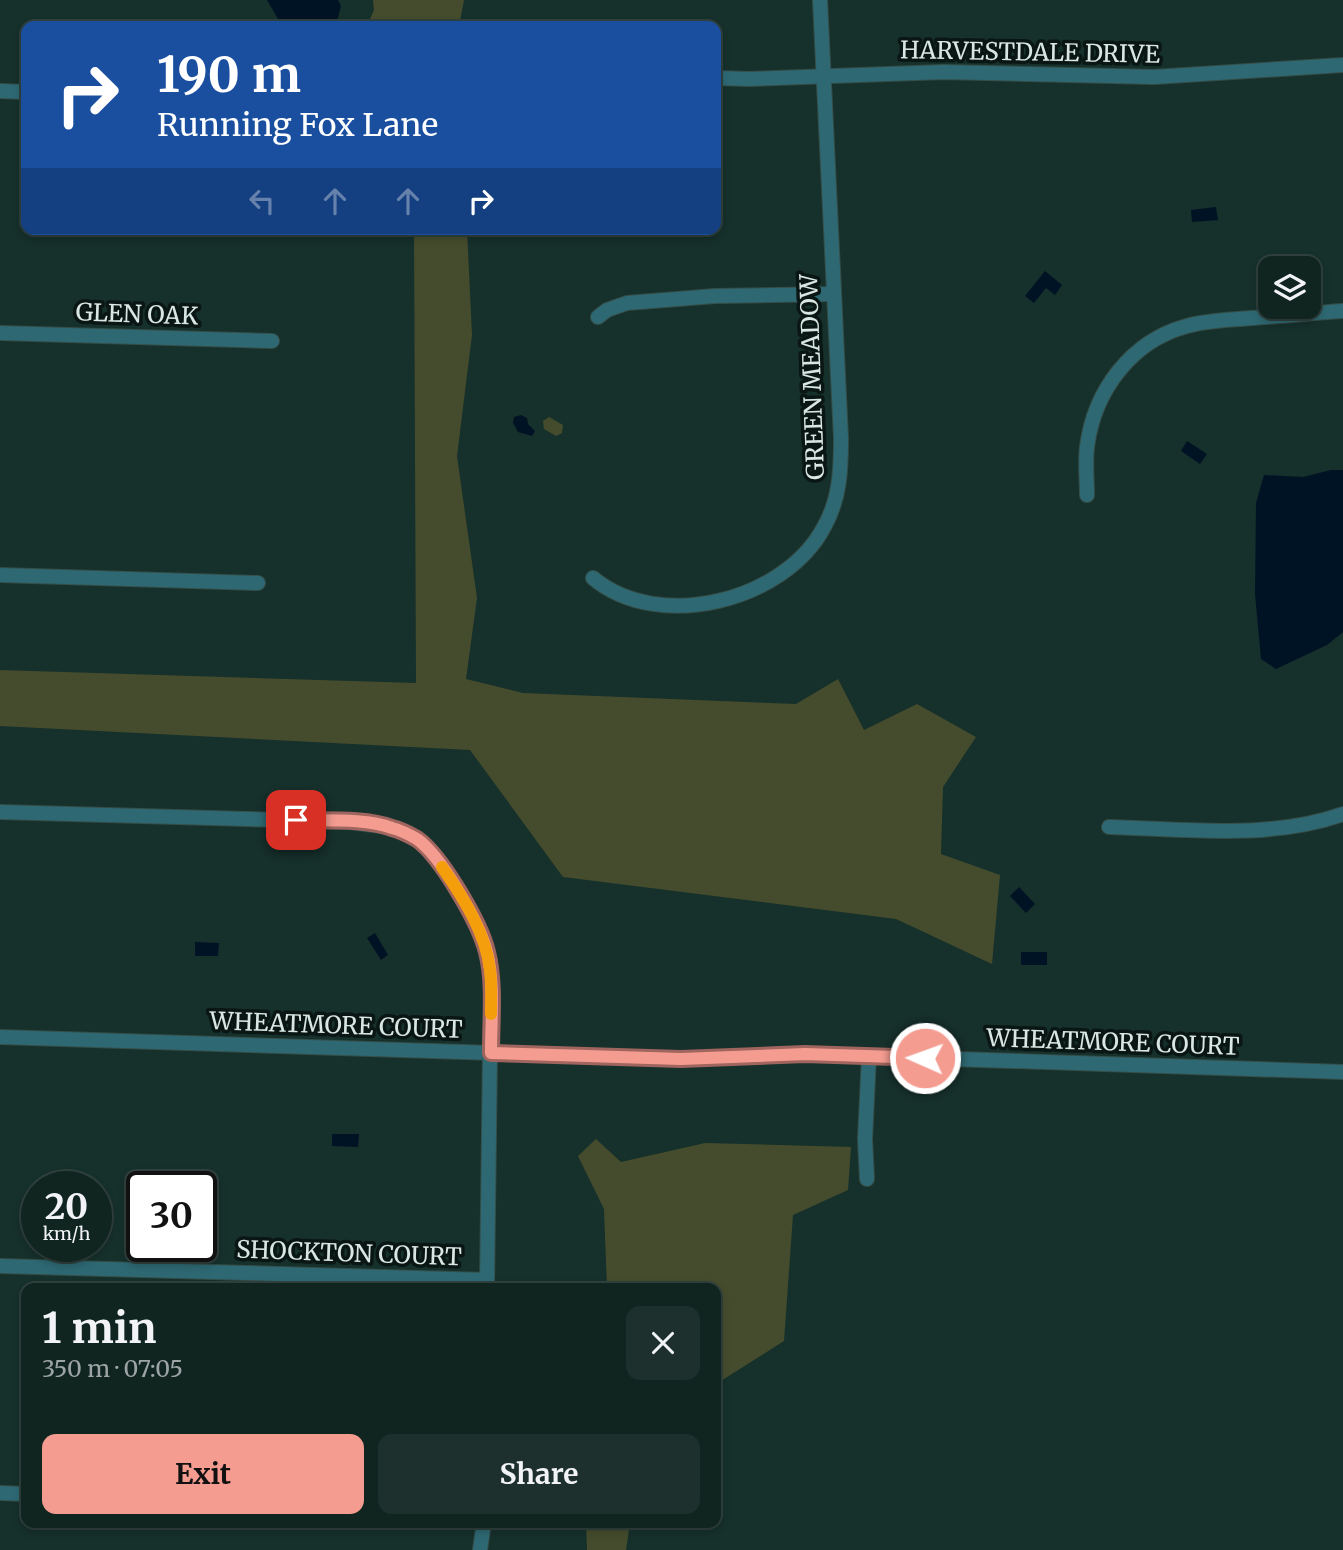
<!DOCTYPE html>
<meta charset="utf-8">
<style>
:root{--surface:#102420;--page:#1e302d;--text:#f1f3f6;--muted:#9ca4a5;--line:#30413e;--accent:#f59c91}
body{margin:0;font-family:Merriweather,serif;background:var(--page);color:var(--text);height:100vh;display:flex;flex-direction:column;font-size:26px;white-space:nowrap}
*{box-sizing:border-box;margin:0}
p{font-size:23px;color:var(--muted)}
.icon{flex:none;width:38px;height:38px;fill:none;stroke:currentColor;stroke-width:2;stroke-linecap:round;stroke-linejoin:round}
.map{position:relative;flex:1;overflow:hidden}
.details{position:absolute;left:21px;top:1283px;width:700px;height:245px;display:flex;flex-direction:column;background:var(--surface);border-radius:14px;box-shadow:0 4px 10px #0003,0 0 0 2px var(--line)}
.details>*{flex:none}
.hud{position:absolute;left:21px;top:21px;width:700px;height:214px;border-radius:14px;box-shadow:0 4px 10px #0003,0 0 0 2px var(--line);background:#1a4fa0;color:#fff;overflow:hidden}
.buttons{position:absolute;left:1258px;top:256px;display:grid;gap:14px}
.buttons a{display:grid;place-items:center;width:63px;height:63px;border-radius:14px;background:var(--surface);box-shadow:0 4px 10px #0003,0 0 0 2px var(--line);font-size:35px}
.speed{position:absolute;left:21px;top:1171px;display:flex;gap:14px;font-size:35px;font-weight:700;text-align:center}
.speed>*{display:grid;place-content:center;width:91px;height:91px;border-radius:50%;background:var(--surface);box-shadow:0 4px 10px #0003,0 0 0 2px var(--line);line-height:1}
.speed small{font-size:18px;font-weight:400}
.speed .limit{border:4px solid #111;border-radius:10px;background:#fff;color:#111}
.pin{position:absolute;display:grid;place-items:center;width:60px;height:60px;color:#fff;margin:-30px;border-radius:14px;box-shadow:0 4px 10px #0006}
.me{position:absolute;width:77px;margin:-38px;rotate:272deg;stroke-linejoin:round;filter:drop-shadow(0 0 5px #0008)}
.turn{display:flex;align-items:center;gap:24px;height:147px;padding:0 21px;font-size:32px}
.turn .icon{width:91px;height:91px;stroke-width:2.5}
.turn b{display:block;font-size:49px;line-height:60px}
.lanes{display:flex;align-items:center;height:66px;padding:0 21px;background:#0003;justify-content:center;gap:35px;direction:ltr}
.lanes .off{opacity:.35}
.round{display:grid;place-items:center;flex:none;width:74px;height:74px;border-radius:14px;background:var(--page)}
.head{display:flex;align-items:center;justify-content:space-between;height:119px;padding:0 21px}
h1{font-size:42px;font-weight:700;line-height:52px}
.primary-button{display:flex;gap:14px;margin-top:auto;padding:14px 21px}
.primary-button a{flex:1;height:80px;border-radius:14px;background:var(--accent);color:#111;font-size:28px;font-weight:700;line-height:80px;text-align:center}
.primary-button a+a{background:var(--page);color:var(--text)}
.map>svg:first-child{display:block}
.green{fill:#454c2d}
.water{fill:#001324}
.lines{fill:none;stroke-linecap:round;stroke-linejoin:round}
.street-casing{stroke:#354d48;stroke-width:16}
.street{stroke:#2e6973;stroke-width:14}
.route-casing{stroke:#9f655e;stroke-width:18}
.route{stroke:#f59c91;stroke-width:12}
.slow{stroke:#f59e0b;stroke-width:12}
.labels{text-anchor:middle;dominant-baseline:central;stroke-width:7;stroke-linejoin:round;paint-order:stroke}
.street-label{font-size:24px;fill:#d8e7e3;stroke:#0a1613}
</style>
<div class="map">
<svg width="1343" height="1550" viewBox="0 0 1343 1550">
<rect width="100%" height="100%" fill="#16302b"/>
<g class="green">
<path d="M373 0H464L459 26H367L374 10Z"/>
<path d="M414 229H467L472 335 457 456 477 598 466 679 523 693 796 704 838 679 864 730 917 704 976 737 943 787 941 854 1000 875 992 964 896 919 563 877 470 750 0 726V670L416 683Z"/>
<path d="M549 417 563 425 562 433 556 436 544 429 543 421Z"/>
<path d="M596 1139 621 1162 705 1143 851 1147 848 1190 793 1215 784 1341 716 1384V1288H607L604 1209 578 1156Z"/>
<path d="M586 1523H630L626 1550H587Z"/>
</g>
<g class="water">
<path d="M267 0H338L341 6 336 26H282Z"/>
<path d="M1216 207 1218 220 1192 222 1191 210Z"/>
<path d="M1045 271 1062 285 1055 295 1046 288 1034 303 1025 296Z"/>
<path d="M521 415 527 418 528 424 535 431 532 436 518 432 513 423 514 417Z"/>
<path d="M1187 441 1207 454 1200 464 1181 451Z"/>
<path d="M1331 470H1343V632L1327 645 1276 669 1261 659 1255 594 1256 503 1264 475 1303 477Z"/>
<path d="M1019 887 1035 904 1026 913 1010 896Z"/>
<path d="M375 933 388 955 381 960 367 938Z"/>
<path d="M195 942 219 943 218 956H195Z"/>
<rect x="1021" y="952" width="26" height="13"/>
<path d="M332 1134H359L358 1147 332 1146Z"/>
</g>
<g class="lines">
<g class="street-casing">
<g id="street">
<path d="M716 78 749 79 944 72 1154 77 1343 65"/>
<path d="M0 91 26 92"/>
<path d="M598 317 607 310 627 303 715 296 833 294"/>
<path d="M0 333 272 341"/>
<path d="M1087 495C1087 480 1085 463 1087 447 1094 391 1131 341 1187 326 1208 320 1230 320 1252 318 1282 316 1313 313 1343 311"/>
<path d="M0 575 258 583"/>
<path d="M593 578C659 633 785 601 824 527 840 499 841 470 841 438L820 0"/>
<path d="M0 812 350 822C373 825 399 826 418 840 451 865 484 932 491 972L487 1288"/>
<path d="M1109 827C1186 829 1269 840 1343 814"/>
<path d="M0 1037 681 1059 805 1054 1343 1072"/>
<path d="M867 1179 865 1139 869 1056"/>
<path d="M0 1266 487 1280"/>
<path d="M0 1493 26 1494"/>
<path d="M480 1550 484 1522"/>
</g>
</g>
<use href="#street" class="street"/>
</g>
<g class="lines">
<g class="route-casing">
<path id="route" d="M296 820C325 821 365 818 392 828 400 830 410 835 417 839 441 856 480 923 487 952 495 984 491 1020 491 1053L681 1059 805 1054 925 1058"/>
</g>
<use href="#route" class="route"/>
<path class="slow" d="M442 867C463 897 486 933 490 970 492 984 491 999 491 1014"/>
</g>
<g class="labels">
<g class="street-label">
<text transform="translate(1030 52) rotate(1)">HARVESTDALE DRIVE</text>
<text transform="translate(137 314) rotate(2)">GLEN OAK</text>
<text transform="translate(812 377) rotate(-92)">GREEN MEADOW</text>
<text transform="translate(336 1025) rotate(2)">WHEATMORE COURT</text>
<text transform="translate(1113 1042) rotate(2)">WHEATMORE COURT</text>
<text transform="translate(349 1253) rotate(2)">SHOCKTON COURT</text>
</g>
</g>
</svg>
<div class="buttons">
<a><svg class="icon" aria-label="layers" viewBox="0 0 24 24"><path d="M12 4l9 5-9 5-9-5zM3 14l9 5 9-5"/></svg></a>
</div>
<div class="speed"><div>20<small>km/h</small></div><div class="limit">30</div></div>
<div class="pin" style="left:296px;top:820px;background:#d93025"><svg class="icon" aria-label="arrive" viewBox="0 0 24 24"><path d="M6 21V4h12l-3 4 3 4H6"/></svg></div>
<svg class="me" style="left:925px;top:1058px" viewBox="-20 -20 40 40"><circle r="17" fill="#f59c91" stroke="#fff" stroke-width="3"/><path d="M0-11L8 9 0 5-8 9z" fill="#fff"/></svg>
<div class="hud">
<div class="turn"><svg class="icon" aria-label="right" viewBox="0 0 24 24"><path d="M7 20v-9h11M14 6l5 5-5 5"/></svg><div><b>190 m</b>Running Fox Lane</div></div>
<div class="lanes"><svg class="icon off" aria-label="left" viewBox="0 0 24 24"><path d="M17 20v-9H6M10 6l-5 5 5 5"/></svg><svg class="icon off" aria-label="ahead" viewBox="0 0 24 24"><path d="M12 20V5M6 11l6-6 6 6"/></svg><svg class="icon off" aria-label="ahead" viewBox="0 0 24 24"><path d="M12 20V5M6 11l6-6 6 6"/></svg><svg class="icon" aria-label="right" viewBox="0 0 24 24"><path d="M7 20v-9h11M14 6l5 5-5 5"/></svg></div>
</div>
<section class="details">
<div class="head"><div><h1>1 min</h1><p>350 m · 07:05</p></div><a class="round"><svg class="icon" aria-label="close" viewBox="0 0 24 24"><path d="M6 6l12 12M18 6L6 18"/></svg></a></div>
<div class="primary-button"><a>Exit</a><a>Share</a></div>
</section>
</div>
